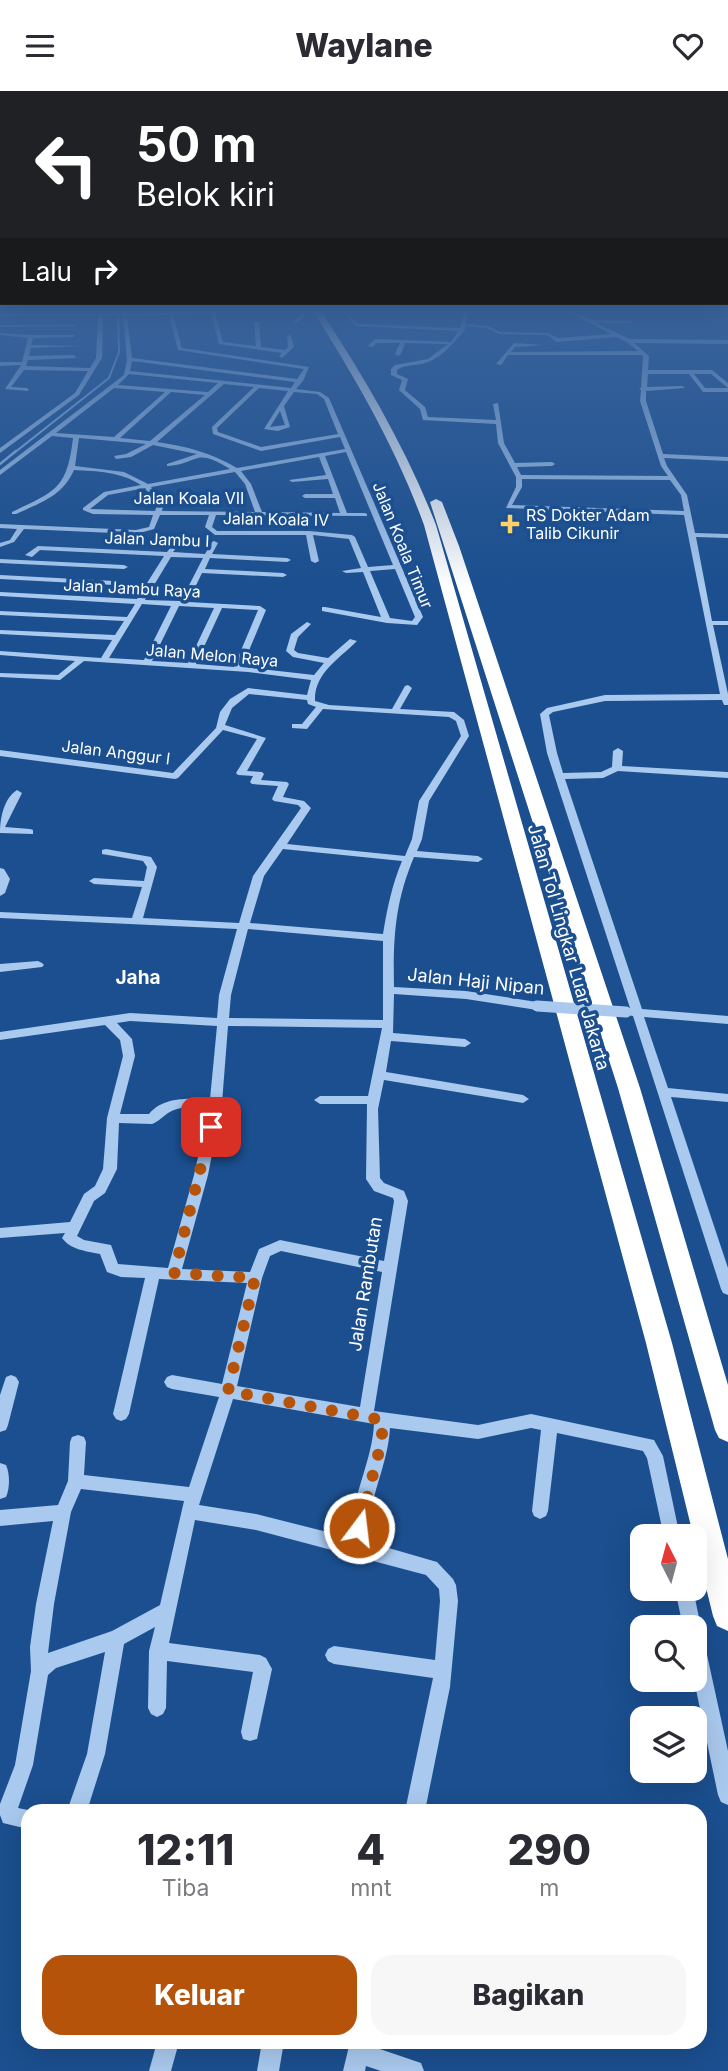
<!DOCTYPE html>
<html lang="id">
<style>
:root{--surface:#fff;--page:#f7f7f7;--text:#2b2b33;--muted:#7c7c81;--accent:#b45309}
body{margin:0;font-family:Inter,sans-serif;background:var(--page);color:var(--text);height:100vh;display:flex;flex-direction:column;font-size:26px;white-space:nowrap}
*{box-sizing:border-box;margin:0}
p{font-size:23px;color:var(--muted)}
.icon{flex:none;width:38px;height:38px;fill:none;stroke:currentColor;stroke-width:2;stroke-linecap:round;stroke-linejoin:round}
.map{position:relative;flex:1;overflow:hidden}
.drawer{position:absolute;left:21px;top:1713px;width:686px;height:245px;display:flex;flex-direction:column;background:var(--surface);border-radius:21px;box-shadow:0 7px 28px #0002}
.drawer>*{flex:none}
.hud{position:absolute;left:0px;top:0px;width:728px;height:214px;box-shadow:0 7px 28px #0002;background:#202124;color:#fff;overflow:hidden}
.needle{width:46px;rotate:354deg}
.fabs{position:absolute;left:630px;top:1433px;display:grid;gap:14px}
.fabs a{display:grid;place-items:center;width:77px;height:77px;border-radius:14px;background:var(--surface);box-shadow:0 7px 28px #0002;font-size:35px}
.pin{position:absolute;display:grid;place-items:center;width:60px;height:60px;color:#fff;margin:-30px;border-radius:14px;box-shadow:0 4px 10px #0006}
.me{position:absolute;width:77px;margin:-38px;rotate:15deg;stroke-linejoin:round;filter:drop-shadow(0 0 5px #0008)}
.turn{display:flex;align-items:center;gap:24px;height:147px;padding:0 21px;font-size:32px}
.turn .icon{width:91px;height:91px;stroke-width:2.5}
.turn b{display:block;font-size:49px;line-height:60px}
.then{display:flex;align-items:center;height:66px;padding:0 21px;background:#0003;gap:14px;font-size:26px}
.eta{display:flex;justify-content:space-evenly;align-items:center;height:119px;text-align:center}
.eta b{font-size:42px;font-weight:800;line-height:49px}
.cta{display:flex;gap:14px;margin-top:auto;padding:14px 21px}
.cta a{flex:1;height:80px;border-radius:21px;background:var(--accent);color:#fff;font-size:28px;font-weight:800;line-height:80px;text-align:center}
.cta a+a{background:var(--page);color:var(--text)}
header{display:flex;justify-content:space-between;align-items:center;height:91px;padding:0 21px;background:var(--surface);font-size:32px;font-weight:800}
.map>svg:first-child{display:block}
.lines{fill:none;stroke-linecap:round;stroke-linejoin:round}
.stream-far1{stroke:#9cc4f0;stroke-width:2}
.stream{stroke:#9cc4f0;stroke-width:2.5}
.minor{fill:#a9c9ee;fill-rule:evenodd}
.highway{fill:#fff;fill-rule:evenodd}
.minor-bridge{stroke:#a9c9ee;stroke-width:11}
.route{stroke:#b45309;stroke-width:12;stroke-dasharray:0 21.6}
.poi-dot{fill:#ffd166;stroke:#1b4f8f;stroke-width:2.5}
.labels{text-anchor:middle;dominant-baseline:central;stroke-width:7;stroke-linejoin:round;paint-order:stroke}
.far-street-label{font-size:16px;fill:#fff;stroke:#1b4f8f}
.far-poi-label{font-size:16px;fill:#fff;stroke:#1b4f8f;text-anchor:start}
.street-label{font-size:18px;fill:#fff;stroke:#1b4f8f}
.neighbourhood-label{font-size:19px;font-weight:bold;fill:#fff;stroke:#1b4f8f}
</style>
<header><svg class="icon" aria-label="menu" viewBox="0 0 24 24"><path d="M4 6h16M4 12h16M4 18h16"/></svg>Waylane<svg class="icon" aria-label="heart" viewBox="0 0 24 24"><path d="M12 20l-8-8c-3-5 5-10 8-4 3-6 11-1 8 4z"/></svg></header>
<div class="map">
<svg width="728" height="1980" viewBox="0 0 728 1980">
<rect width="100%" height="100%" fill="#1b4f8f"/>
<g class="lines">
<path class="stream-far1" d="M14 362 109 287 119 261 118 220"/>
<path class="stream" d="M0 373 16 360"/>
<g class="minor">
<path d="M99 220H103V223H123L124 220H128V223L239 220 215 222 223 251 256 255 254 231H267L259 232 261 256 285 259 288 256 287 245 291 244 294 256 282 267 279 265 282 262 219 253 211 222 173 224 182 257 309 276 303 290 296 298 320 301 329 307 423 526 417 534 387 532 322 520V516H325L381 526 363 481 346 482 342 480 361 477 349 448 313 444 319 470 315 472 311 470 306 444H215L205 436 209 424H160L154 438 136 443 24 438 14 451 0 456V452L10 449 17 438 0 437V433L136 439 149 436 153 424 93 423 83 419V417L104 401 141 394C121 381 97 380 74 379 63 405 40 412 16 423H12V421C56 400 67 398 73 347L52 345 0 384V379L124 284 127 269 123 225H103L102 267 79 304 0 362V357L75 302 88 280 24 279 11 296 27 297 29 300 5 298 21 274 0 275V271H22L28 247 0 244V242L31 244H75L73 246 33 247 31 254 80 255 31 257 29 265 74 264 76 267 28 269 26 275 90 277 96 267 98 225H0V223H99ZM169 224 178 259 304 278 297 288 132 267 127 225ZM132 270 295 291 291 297 130 280ZM129 283 218 292 208 301 118 294ZM224 293 254 296 212 336 213 343 261 360 340 346 345 358 237 377C212 362 186 355 157 351ZM114 297 165 301 114 346 56 342ZM259 297 288 300 264 338 278 340 290 336 284 315 294 301 317 303 324 308 338 343 261 356 218 341 217 337ZM171 301 205 304 150 350 120 347ZM280 320 285 334 270 336ZM79 347 146 353 126 363 114 365 116 368 131 366 153 354 197 363 167 373V375C200 373 193 355 230 378L148 393 124 381 75 375ZM346 361 393 474 368 476 355 446 352 444 309 440H217L212 436 216 424 367 425V423L365 422H347L325 365ZM319 366 326 384 289 389 292 391 328 388 333 403H305L302 405 305 407H335L340 422 262 421 251 393 241 380ZM235 381 245 393 255 421 162 420 163 415 151 396ZM145 397 157 415 155 420 90 418 108 404ZM395 478 415 526 412 530 390 527 370 480Z"/>
<path d="M301 220H305L304 226 297 232H293L300 225Z"/>
<path d="M342 220H346L357 233 460 237 464 220H468L466 233 488 235 500 241 548 242 558 247 611 243 567 220H572L591 229 632 230 630 232H596L630 248 728 249V253L634 252 649 265 648 279H712L728 292V297L711 283H694L705 297H728V301H703L689 283H648L647 296 682 295 685 297 646 300V310L663 363 728 366V370L664 367 667 375 687 404 695 442 728 443V447L696 446 712 530H728V534H713L728 603V614H724L722 609 605 610 553 621 549 624 557 662 563 682 601 681 612 676 613 660 618 657 623 660 622 675 728 681V687L618 680 603 687 565 688 642 918 728 925V933L644 926 668 997 728 1003V1011L671 1006 728 1177V1204L723 1202 721 1198 633 925 627 924 625 921 630 917 547 662 540 623 547 617 605 604 720 603 684 424 506 417 516 396V386L498 352 496 333 423 329 420 318 399 299 402 289 391 284V278L395 274 428 268 448 253 405 252 401 263 398 265 395 263 400 252H376L373 256 368 255 375 248 451 251 458 240 356 235ZM465 235 487 237 499 243 547 244 557 251 616 246 627 251 638 260 511 261 515 256 544 254 514 252 496 273 501 274 508 264H641L643 265 641 297 639 298 641 299 640 310 661 375 668 385 521 384 517 376 552 375 555 373 552 371 515 372 504 352 498 312 493 313 496 329 428 326 425 316 405 299 408 288 397 283V279C406 273 415 275 425 272 444 266 453 251 465 239ZM522 388 670 389 681 404 684 420 512 414 522 396Z"/>
<path d="M512 220H516L515 224 511 223Z"/>
<path d="M0 234H76L78 235 0 236Z"/>
<path d="M214 450 218 452 212 463 287 467 291 469 287 471 210 467 205 478 283 482 287 484 283 486 202 482 188 511 260 515 266 519 242 576 314 584 324 572 293 566 286 560 291 543 307 531 311 533 298 546 294 559 298 562 328 567 350 548 357 550C339 568 314 582 315 610L329 614 392 618 405 595 408 594 412 597 400 618 454 621 464 629 469 645 429 710 422 748 417 760 478 765 483 768 478 771 414 766C395 811 393 847 394 896L466 900 537 911 543 915 537 919 466 908 394 903 393 942 465 948 471 952 465 956 391 950 386 981 523 1004 529 1008 523 1012 384 989 378 1018 380 1087 384 1092 404 1100 408 1110 374 1320 478 1334 531 1323 654 1349 663 1365 680 1446H664L647 1367 643 1360 557 1342 548 1420 546 1425 540 1428 534 1425 532 1420 541 1339 531 1337 478 1348 390 1337C388 1376 366 1412 368 1451L437 1471 453 1488 456 1494 458 1510 450 1596 425 1720H405L433 1587 334 1573 328 1570 325 1564 328 1558 334 1555 435 1569 440 1510 439 1498 426 1484 256 1439 195 1429 169 1552 260 1564 266 1567 272 1578 257 1648 250 1650 243 1648 241 1641 253 1581 167 1570 166 1617 163 1623 157 1626 151 1623 148 1617 149 1560 155 1536 124 1553 105 1663 87 1720H67L87 1663 105 1561 56 1577 48 1584 33 1674 18 1717 33 1720H28V1738L3 1732 0 1724V1713L15 1674 31 1580 30 1556 36 1513 53 1430 0 1435V1419L58 1414 68 1390 70 1351 72 1346 78 1344 84 1346 86 1351 84 1384 189 1396 219 1306 172 1298 167 1296 164 1291 167 1286 172 1284 222 1293 247 1192 159 1188 129 1323 126 1328 121 1330 116 1328 113 1323 145 1187 121 1186 107 1181 100 1163C86 1160 71 1159 62 1147L65 1142 0 1147V1137L70 1131 84 1103 95 1095 103 1078 107 1027 123 965 120 949 105 934 0 949V941L130 922 217 927 219 904 237 838 0 827V821L132 827 142 796 94 793 89 790 94 787 144 790 147 776 143 770 102 763V759L106 758 151 766 157 776 143 827 239 832 253 785 301 717 298 714 274 710 272 708 278 695 252 693 250 691 253 685 238 684 236 682 257 648 223 639 178 687 175 688 0 665V659L173 682 216 637 220 621 230 608 248 597 307 604 311 589 248 581 84 570 60 589 0 586V582L58 584 75 570 0 564V560L101 567 112 549 0 543V539L115 544 124 530 0 524V520L127 526 135 513 0 505V501L137 508 164 465 40 459 32 466 25 464 38 455 167 461 175 451 179 453 173 461 205 463 212 451ZM171 466 203 467 181 510 145 509ZM142 513 171 515 144 569 109 567ZM179 515 214 517 188 572 152 570ZM222 517 258 519 234 576 196 573ZM249 603 307 609 308 613 316 616 302 633H292V637L307 638 323 618 449 626 456 630 461 645 419 710 412 748 405 765 287 753 311 717 304 710 283 706 289 693 287 691 261 689 264 683 262 681 247 680 266 647 225 634 232 617ZM283 758 402 770C392 794 387 818 383 843L250 832 264 785ZM248 838 383 850V929L229 927 231 904ZM130 930 217 935 210 1008C189 1008 164 1005 149 1023H120L135 965 132 948 117 932ZM228 935 382 937 368 1005H320L314 1009 320 1013H367L366 1088 374 1100 393 1107 394 1110 384 1170 280 1149 259 1158 250 1181 182 1178 208 1084 222 1012ZM181 1017H209L194 1084 168 1177 118 1173 111 1154 84 1149 77 1145 94 1110 105 1102 117 1078 119 1032 152 1033C163 1029 165 1020 181 1017ZM281 1160 382 1181 360 1316 237 1295 262 1187 270 1165ZM233 1308 374 1333C372 1372 350 1408 351 1447L256 1423 199 1414ZM81 1398 184 1410 160 1514 112 1540 48 1562 54 1513 71 1421Z"/>
<path d="M0 468 124 474 128 476 124 478 0 472Z"/>
<path d="M0 484 114 490 118 492 114 494 0 488Z"/>
<path d="M17 699 22 702 5 736 30 738 33 739V743L0 742C0 727 4 707 17 699Z"/>
<path d="M0 777 4 778 10 788 5 802 0 805Z"/>
<path d="M38 870 42 872 44 874 42 876 0 881V873Z"/>
<path d="M11 1284 16 1286 19 1291 8 1334 6 1339 0 1341V1304L6 1286Z"/>
<path d="M0 1372 6 1374C10 1383 10 1397 6 1406L0 1408Z"/>
<path d="M675 1498H693L701 1536 698 1542 701 1544 704 1550 728 1660V1714L721 1711 718 1704 694 1589 695 1536H683Z"/>
<path d="M157 1951H179L171 1980H149Z"/>
<path d="M262 1951H284L279 1980H257Z"/>
<path d="M350 1951H372L371 1955 421 1972 424 1980H381L366 1975 365 1980H343Z"/>
</g>
<g class="highway">
<path d="M313 220H321C366 289 406 357 436 434L672 1252 728 1468V1540L717 1535 713 1525 646 1252 424 434C396 357 357 290 313 220Z"/>
<path d="M436 408 442 411 459 455 640 997 728 1294V1351L719 1347 715 1339 618 997 430 411Z"/>
</g>
<path class="minor-bridge" d="M537 915 626 921"/>
</g>
<linearGradient id="sky" x2="0" y2="1"><stop stop-color="#0f2b4f"/><stop offset="0.44" stop-color="#39639b"/><stop offset="1" stop-color="#39639b" stop-opacity="0"/></linearGradient>
<rect width="728" height="497" fill="url(#sky)"/>
<g class="lines">
<path class="route" d="M211 1036 174 1182 255 1187 228 1300 382 1329V1349L359 1437"/>
</g>
<path class="poi-dot" d="M506.5 422.5h7v7h7v7h-7v7h-7v-7h-7v-7h7z"/>
<g class="labels">
<g class="far-street-label">
<text x="189" y="407">Jalan Koala VII</text>
<text transform="translate(276 428) rotate(1)">Jalan Koala IV</text>
<text transform="translate(157 448) rotate(2)">Jalan Jambu I</text>
<text transform="translate(403 454) rotate(68)">Jalan Koala Timur</text>
<text transform="translate(132 497) rotate(3)">Jalan Jambu Raya</text>
<text transform="translate(212 564) rotate(5)">Jalan Melon Raya</text>
<text transform="translate(116 661) rotate(7)">Jalan Anggur I</text>
</g>
<g class="far-poi-label">
<text x="526" y="424">RS Dokter Adam<tspan x="526" dy="18">Talib Cikunir</tspan></text>
</g>
<g class="street-label">
<text transform="translate(569 856) rotate(74)">Jalan Tol Lingkar Luar Jakarta</text>
<text transform="translate(476 890) rotate(6)">Jalan Haji Nipan</text>
<text transform="translate(365 1193) rotate(-81)">Jalan Rambutan</text>
</g>
<g class="neighbourhood-label">
<text x="138" y="886">Jaha</text>
</g>
</g>
</svg>
<div class="fabs">
<a><svg class="needle" viewBox="-14 -14 28 28"><path d="M0-13l5 13h-10z" fill="#e53935"/><path d="M0 13l5-13h-10z" fill="#7c7c81"/></svg></a>
<a><svg class="icon" aria-label="search" viewBox="0 0 24 24"><circle cx="10" cy="10" r="6"/><path d="M15 15l6 6"/></svg></a>
<a><svg class="icon" aria-label="layers" viewBox="0 0 24 24"><path d="M12 4l9 5-9 5-9-5zM3 14l9 5 9-5"/></svg></a>
</div>
<div class="pin" style="left:211px;top:1036px;background:#d93025"><svg class="icon" aria-label="arrive" viewBox="0 0 24 24"><path d="M6 21V4h12l-3 4 3 4H6"/></svg></div>
<svg class="me" style="left:359px;top:1437px" viewBox="-20 -20 40 40"><circle r="17" fill="#b45309" stroke="#fff" stroke-width="3"/><path d="M0-11L8 9 0 5-8 9z" fill="#fff"/></svg>
<div class="hud">
<div class="turn"><svg class="icon" aria-label="left" viewBox="0 0 24 24"><path d="M17 20v-9H6M10 6l-5 5 5 5"/></svg><div><b>50 m</b>Belok kiri</div></div>
<div class="then">Lalu<svg class="icon" aria-label="right" viewBox="0 0 24 24"><path d="M7 20v-9h11M14 6l5 5-5 5"/></svg></div>
</div>
<section class="drawer">
<div class="eta">
<div><b>12:11</b><p>Tiba</p></div>
<div><b>4</b><p>mnt</p></div>
<div><b>290</b><p>m</p></div>
</div>
<div class="cta"><a>Keluar</a><a>Bagikan</a></div>
</section>
</div>
